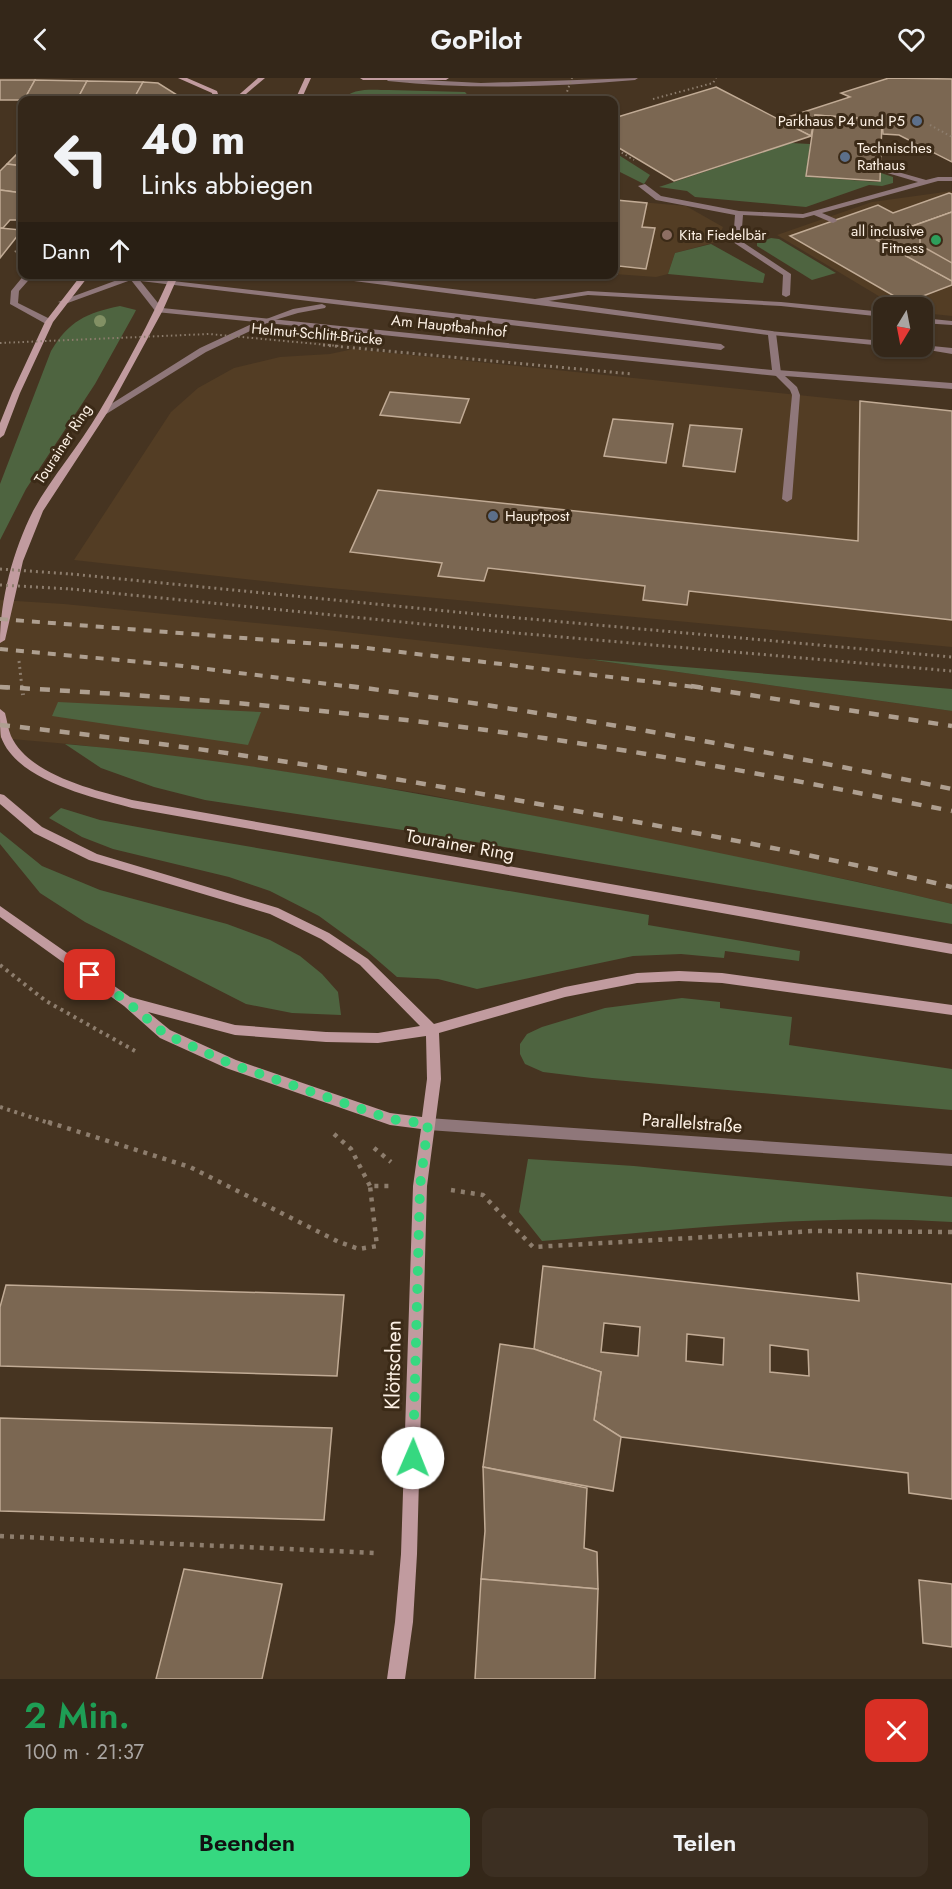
<!DOCTYPE html>
<html lang="de">
<meta charset="utf-8">
<style>
:root{--surface:#342719;--page:#3c2f22;--text:#f1f3f6;--muted:#a9a5a2;--line:#4e4438;--accent:#36d880}
body{margin:0;font-family:Jost,sans-serif;background:var(--page);color:var(--text);height:100vh;display:flex;flex-direction:column;font-size:22px;white-space:nowrap}
*{box-sizing:border-box;margin:0}
p{font-size:20px;color:var(--muted)}
.icon{flex:none;width:33px;height:33px;fill:none;stroke:currentColor;stroke-width:2;stroke-linecap:round;stroke-linejoin:round}
.map{position:relative;height:1601px;overflow:hidden}
.panel{display:flex;flex-direction:column;background:var(--surface);flex:1}
.panel>*{flex:none}
.banner{position:absolute;left:18px;top:18px;width:600px;height:183px;border-radius:12px;box-shadow:0 2px 4px #0004,0 0 0 2px var(--line);background:#342719;color:var(--text);overflow:hidden}
.needle{width:39px;rotate:190deg}
.tools{position:absolute;left:873px;top:219px;display:grid;gap:12px}
.tools a{display:grid;place-items:center;width:60px;height:60px;border-radius:12px;background:var(--surface);box-shadow:0 2px 4px #0004,0 0 0 2px var(--line);font-size:30px}
.pin{position:absolute;display:grid;place-items:center;width:51px;height:51px;color:#fff;margin:-26px;border-radius:12px;box-shadow:0 3px 9px #0006}
.me{position:absolute;width:66px;margin:-33px;rotate:1deg;stroke-linejoin:round;filter:drop-shadow(0 0 4px #0008)}
.turn{display:flex;align-items:center;gap:21px;height:126px;padding:0 24px;font-size:27px}
.turn .icon{width:78px;height:78px;stroke-width:2.5}
.turn b{display:block;font-size:42px;line-height:51px}
.then{display:flex;align-items:center;height:57px;padding:0 24px;background:#0003;gap:12px;font-size:22px}
.round{display:grid;place-items:center;flex:none;width:63px;height:63px;border-radius:12px;background:var(--page)}
.headline{display:flex;align-items:center;justify-content:space-between;height:102px;padding:0 24px}
h1{font-size:36px;font-weight:600;line-height:45px;color:#1e9e55}
.primary-button{display:flex;gap:12px;margin-top:auto;padding:12px 24px}
.primary-button a{flex:1;height:69px;border-radius:12px;background:var(--accent);color:#111;font-size:24px;font-weight:600;line-height:69px;text-align:center}
.primary-button a+a{background:var(--page);color:var(--text)}
header{display:flex;justify-content:space-between;align-items:center;height:78px;padding:0 24px;background:var(--surface);font-size:27px;font-weight:600}
.map>svg:first-child{display:block}
.built{fill:#533d24}
.green{fill:#4e6440}
.building{fill:#7b6752;stroke:#c1ab95;stroke-width:1.5;fill-rule:evenodd}
.lines{fill:none;stroke-linecap:round;stroke-linejoin:round}
.path-far3{stroke:#8d7d6d;stroke-width:2;stroke-dasharray:1.5 3;stroke-linecap:butt}
.path-far2{stroke:#8d7d6d;stroke-width:3;stroke-dasharray:2 4;stroke-linecap:butt}
.path-far1{stroke:#8d7d6d;stroke-width:4;stroke-dasharray:3 4.5;stroke-linecap:butt}
.path{stroke:#8d7d6d;stroke-width:4.5;stroke-dasharray:4 6;stroke-linecap:butt}
.service{fill:#8f777a;fill-rule:evenodd}
.pedestrian{fill:#8f777a;fill-rule:evenodd}
.minor{fill:#8f777a;fill-rule:evenodd}
.tertiary{fill:#8f777a;fill-rule:evenodd}
.secondary{fill:#c19b9f;fill-rule:evenodd}
.rail-far1{stroke:#ae9f90;stroke-width:4;stroke-dasharray:8 8;stroke-linecap:butt}
.rail{stroke:#ae9f90;stroke-width:4.5;stroke-dasharray:10 10;stroke-linecap:butt}
.path-bridge-far1{stroke:#8d7d6d;stroke-width:2;stroke-dasharray:1.5 3;stroke-linecap:butt}
.path-bridge{stroke:#8d7d6d;stroke-width:3;stroke-dasharray:2 4;stroke-linecap:butt}
.tree{fill:#829064}
.route{stroke:#36d880;stroke-width:10;stroke-dasharray:0 18}
.service-dot{fill:#5c6f8a;stroke:#3b2a17;stroke-width:2}
.education-dot{fill:#8d6e63;stroke:#3b2a17;stroke-width:2}
.leisure-dot{fill:#2e9e5b;stroke:#3b2a17;stroke-width:2}
.labels{text-anchor:middle;dominant-baseline:central;stroke-width:6;stroke-linejoin:round;paint-order:stroke}
.far-poi-label{font-size:15px;fill:#fcf0e4;stroke:#3b2a17;text-anchor:start}
.far-street-label{font-size:15px;fill:#fcf0e4;stroke:#3b2a17}
.street-label{font-size:18px;fill:#fcf0e4;stroke:#3b2a17}
.near-street-label{font-size:21px;fill:#fcf0e4;stroke:#3b2a17}
</style>
<header><svg class="icon" aria-label="back" viewBox="0 0 24 24"><path d="M15 5l-7 7 7 7"/></svg>GoPilot<svg class="icon" aria-label="heart" viewBox="0 0 24 24"><path d="M12 20l-8-8c-3-5 5-10 8-4 3-6 11-1 8 4z"/></svg></header>
<div class="map">
<svg width="952" height="1601" viewBox="0 0 952 1601">
<rect width="100%" height="100%" fill="#463421"/>
<g class="built">
<path d="M952 113V238L923 235 922 230 897 229 777 157 872 124Z"/>
<path d="M616 122 686 128 723 149 716 164 675 175 668 196 656 199 614 196V133Z"/>
<path d="M353 271 952 333V569L309 508 74 482 171 334 198 310 234 290 280 279 330 276Z"/>
<path d="M0 522 64 526 318 551 587 581 952 633V826L859 804 425 716 247 688 80 667 0 660Z"/>
</g>
<g class="green">
<path d="M389 12 465 14 472 22H342C352 9 374 12 389 12Z"/>
<path d="M791 65 810 66 806 97 811 99 877 104 880 103 881 95 893 99V105L882 108 869 107 806 129 695 119 687 113 659 109Z"/>
<path d="M614 74 650 97 644 106 614 91Z"/>
<path d="M771 160 779 161 836 195 812 202 757 168V165Z"/>
<path d="M711 166 765 196 763 205 668 196 675 175Z"/>
<path d="M120 228 136 232 134 236 95 306 26 411 0 462V406L51 273C69 243 86 235 120 228Z"/>
<path d="M587 581 952 611V633Z"/>
<path d="M58 624 261 634 248 667 52 638Z"/>
<path d="M65 666C245 682 424 716 602 751 719 775 836 798 952 826V846L429 756 205 722 154 709 101 690Z"/>
<path d="M61 730 100 742 170 755 649 837 648 847 800 873 799 883 725 873 724 880 681 876 633 878 477 911 438 901 397 899 367 873 319 838 270 813 229 799 113 771 82 759 49 740Z"/>
<path d="M0 754 42 788 100 812 227 846 270 862 300 878 322 896 338 914 341 937 292 935 246 926 85 844 40 815 0 766Z"/>
<path d="M682 920 720 924V930L792 939 789 967 952 991V1032L592 1000 543 994 525 986 520 976V966L527 956 542 949 605 930Z"/>
<path d="M528 1081 634 1088 952 1119V1144C815 1135 678 1152 542 1163L519 1134Z"/>
</g>
<g class="building">
<path d="M889 0 952 1V84L899 57 883 56 882 42 815 37 811 58 779 42 850 19 841 15Z"/>
<path d="M0 2H35L24 22H0Z"/>
<path d="M35 2 87 3 77 22H24Z"/>
<path d="M87 3 143 4 134 21 78 20Z"/>
<path d="M143 4 158 5 185 22H133Z"/>
<path d="M716 9 811 58 674 103 614 67V40Z"/>
<path d="M815 37 882 42 880 103 806 98Z"/>
<path d="M22 73V88L7 86 19 74Z"/>
<path d="M7 86 22 88V115L0 112V93Z"/>
<path d="M0 112 22 115V138L19 142H10L3 150H0Z"/>
<path d="M949 115 952 116V134L877 162 952 203V207L910 223 901 222 790 158 878 127 893 135Z"/>
<path d="M616 122 647 125 642 149 655 150 646 191 619 188 617 196H614V133Z"/>
<path d="M952 134V203L877 162 907 150Z"/>
<path d="M952 134V185L920 167V158L907 150Z"/>
<path d="M0 150 22 152 0 180Z"/>
<path d="M390 314 469 321 460 345 380 337Z"/>
<path d="M860 323 952 333V542L689 513 687 527 643 522 645 508 488 490 484 503 438 498 442 485 350 474 378 412 858 463Z"/>
<path d="M613 341 673 346 666 385 604 378Z"/>
<path d="M690 347 742 351 735 394 683 388Z"/>
<path d="M543 1188 859 1223 857 1195 952 1206V1421L909 1415 908 1395 621 1359 594 1342 601 1294 534 1271ZM604 1245 640 1249 638 1278 601 1274ZM687 1256 724 1260 723 1287 686 1283ZM770 1267 808 1272 809 1298 770 1294Z"/>
<path d="M6 1207 344 1217 337 1298 0 1288V1229Z"/>
<path d="M500 1266 534 1271 601 1294 594 1342 621 1359 613 1413 483 1389Z"/>
<path d="M0 1340 332 1350 324 1442 0 1433Z"/>
<path d="M483 1389 587 1410 584 1470 597 1474 598 1511 481 1501 485 1453Z"/>
<path d="M184 1491 282 1506 262 1601H156Z"/>
<path d="M481 1501 598 1511 595 1601H475Z"/>
<path d="M919 1502 952 1506V1569L923 1565Z"/>
</g>
<g class="lines">
<g class="path-far3">
<path d="M653 21 713 5 716 0"/>
<path d="M930 47 952 59"/>
<path d="M614 70 634 82"/>
<path d="M15 174 22 166"/>
</g>
<g class="path-far2">
<path d="M71 496 497 538 952 579"/>
<path d="M71 511 493 553 952 593"/>
<path d="M19 583 22 610"/>
</g>
<g class="path-far1">
<path d="M22 608 23 617"/>
<path d="M0 887 46 923 135 973"/>
<path d="M0 1029 52 1046"/>
</g>
<g class="path">
<path d="M48 1044 190 1089 339 1164 359 1171 377 1168 370 1108H389"/>
<path d="M334 1056 351 1071 370 1108"/>
<path d="M374 1070 391 1084"/>
<path d="M451 1112 483 1117 533 1169 814 1153 952 1154"/>
<path d="M0 1458 376 1475"/>
</g>
<g class="service">
<path d="M385 0 481 5 638 0 635 2C552 9 471 12 388 3Z"/>
<path d="M25 196H34L19 213 18 225 52 242V246H46L10 226 11 213Z"/>
<path d="M129 198 721 266 725 269 721 272 132 202 128 200Z"/>
<path d="M588 213 781 224 884 234V239L781 228 588 217 535 225 531 223 535 221Z"/>
<path d="M322 226 326 228 325 230 298 235 265 245 261 243 293 231Z"/>
<path d="M922 240 952 243V247L922 245Z"/>
<path d="M769 253 884 263V268L772 257H769Z"/>
<path d="M922 267 952 270V276L905 268Z"/>
<path d="M777 292 952 305V311L785 298 797 309 800 317 792 421 787 424 782 421 792 317 790 312 773 295Z"/>
</g>
<path class="pedestrian" d="M884 90 926 102 938 99H952V103H938L822 135 836 141 837 143 833 145 814 137 803 140 743 137 741 163 791 196 790 217 786 219 782 217 783 197 733 164 735 137 656 122 638 108 645 106 661 118 739 133 803 136 918 104 884 94Z"/>
<path class="minor" d="M126 196H146L138 200 162 230 772 292 768 257 300 196H329L535 221 772 253 776 255 781 295 777 298 267 245 206 274 103 338 100 337V333L200 270 256 244 156 234 131 202 65 226 58 224 128 198Z"/>
<path class="tertiary" d="M428 1040 952 1076V1088L428 1052 423 1050 421 1046 423 1042Z"/>
<g class="secondary">
<path d="M178 0H187L217 13 220 22H214L212 15Z"/>
<path d="M258 0H265L239 22H233Z"/>
<path d="M305 0H311L301 22H295Z"/>
<path d="M360 0H449L446 2H363Z"/>
<path d="M82 196H90L53 244 20 315 4 357 0 360V345L12 315 45 244Z"/>
<path d="M171 196H179L163 232 107 335 43 433 23 483 5 562 0 565C0 521 13 473 33 433 51 400 79 368 99 334 125 290 150 244 171 196Z"/>
<path d="M0 631 5 635C7 642 8 651 11 658 29 697 94 712 132 722L952 866V876L132 730C92 719 17 703 1 659 0 652 0 640 0 631Z"/>
<path d="M0 716 4 717 42 749 97 776 278 830 329 855 368 881 434 946 565 909 637 895 679 893 722 895 952 927V937L722 905 679 903 637 905 565 919 439 955 441 1001 427 1108 417 1476 413 1544 405 1601H387L395 1544 401 1476 413 1108 421 1051 390 1047 226 990 160 960 124 928 0 839V828L130 919 235 947 326 954 378 955 420 948 360 887 321 861 270 836 89 782 34 755 0 726ZM148 934 235 957 326 964 378 965 426 958 427 1001 422 1039 390 1035 236 982 170 952Z"/>
</g>
<g class="rail-far1">
<path d="M0 541 358 569 703 610"/>
<path d="M0 571 183 588 361 610"/>
<path d="M0 609 14 610"/>
</g>
<g class="rail">
<path d="M349 608C552 634 752 670 952 711"/>
<path d="M691 608 952 648"/>
<path d="M0 609C167 618 334 631 500 654 652 674 802 704 952 733"/>
<path d="M0 647C192 667 382 697 571 732 699 755 826 779 952 809"/>
</g>
<g class="path-bridge-far1">
<path d="M564 22 572 0"/>
<path d="M0 265 209 256 339 268"/>
</g>
<g class="path-bridge">
<path d="M323 267 632 296"/>
<path d="M0 491 71 496"/>
<path d="M0 507 71 511"/>
</g>
</g>
<circle class="tree" cx="100" cy="243" r="6"/>
<g class="lines">
<path class="route" d="M90 897 126 923 165 956 231 986 390 1041 428 1046 420 1108 413 1380"/>
</g>
<g class="service-dot">
<circle cx="917" cy="43" r="6"/>
<circle cx="845" cy="79" r="6"/>
<circle cx="493" cy="438" r="6"/>
</g>
<circle class="education-dot" cx="667" cy="157" r="6"/>
<circle class="leisure-dot" cx="936" cy="162" r="6"/>
<g class="labels">
<g class="far-poi-label">
<text x="905" y="43" text-anchor="end">Parkhaus P4 und P5</text>
<text x="857" y="70">Technisches<tspan x="857" dy="17">Rathaus</tspan></text>
<text x="924" y="153" text-anchor="end">all inclusive<tspan x="924" dy="17">Fitness</tspan></text>
<text x="679" y="157">Kita Fiedelbär</text>
<text x="505" y="438">Hauptpost</text>
</g>
<g class="far-street-label">
<text transform="translate(449 248) rotate(6)">Am Hauptbahnhof</text>
<text transform="translate(317 256) rotate(5)">Helmut-Schlitt-Brücke</text>
<text transform="translate(63 366) rotate(-57)">Tourainer Ring</text>
</g>
<g class="street-label">
<text transform="translate(460 767) rotate(10)">Tourainer Ring</text>
<text transform="translate(692 1045) rotate(4)">Parallelstraße</text>
</g>
<g class="near-street-label">
<text transform="translate(393 1287) rotate(-89)">Klöttschen</text>
</g>
</g>
</svg>
<div class="tools">
<a><svg class="needle" viewBox="-14 -14 28 28"><path d="M0-13l5 13h-10z" fill="#e53935"/><path d="M0 13l5-13h-10z" fill="#a9a5a2"/></svg></a>
</div>
<div class="pin" style="left:90px;top:897px;background:#d93025"><svg class="icon" aria-label="arrive" viewBox="0 0 24 24"><path d="M6 21V4h12l-3 4 3 4H6"/></svg></div>
<svg class="me" style="left:413px;top:1380px" viewBox="-20 -20 40 40"><circle r="19" fill="#fff"/><path d="M0-13L10 11 0 6-10 11z" fill="#36d880"/></svg>
<div class="banner">
<div class="turn"><svg class="icon" aria-label="left" viewBox="0 0 24 24"><path d="M17 20v-9H6M10 6l-5 5 5 5"/></svg><div><b>40 m</b>Links abbiegen</div></div>
<div class="then">Dann<svg class="icon" aria-label="ahead" viewBox="0 0 24 24"><path d="M12 20V5M6 11l6-6 6 6"/></svg></div>
</div>
</div>
<section class="panel">
<div class="headline"><div><h1>2 Min.</h1><p>100 m · 21:37</p></div><a class="round" style="background:#d93025;color:#fff"><svg class="icon" aria-label="close" viewBox="0 0 24 24"><path d="M6 6l12 12M18 6L6 18"/></svg></a></div>
<div class="primary-button"><a>Beenden</a><a>Teilen</a></div>
</section>
